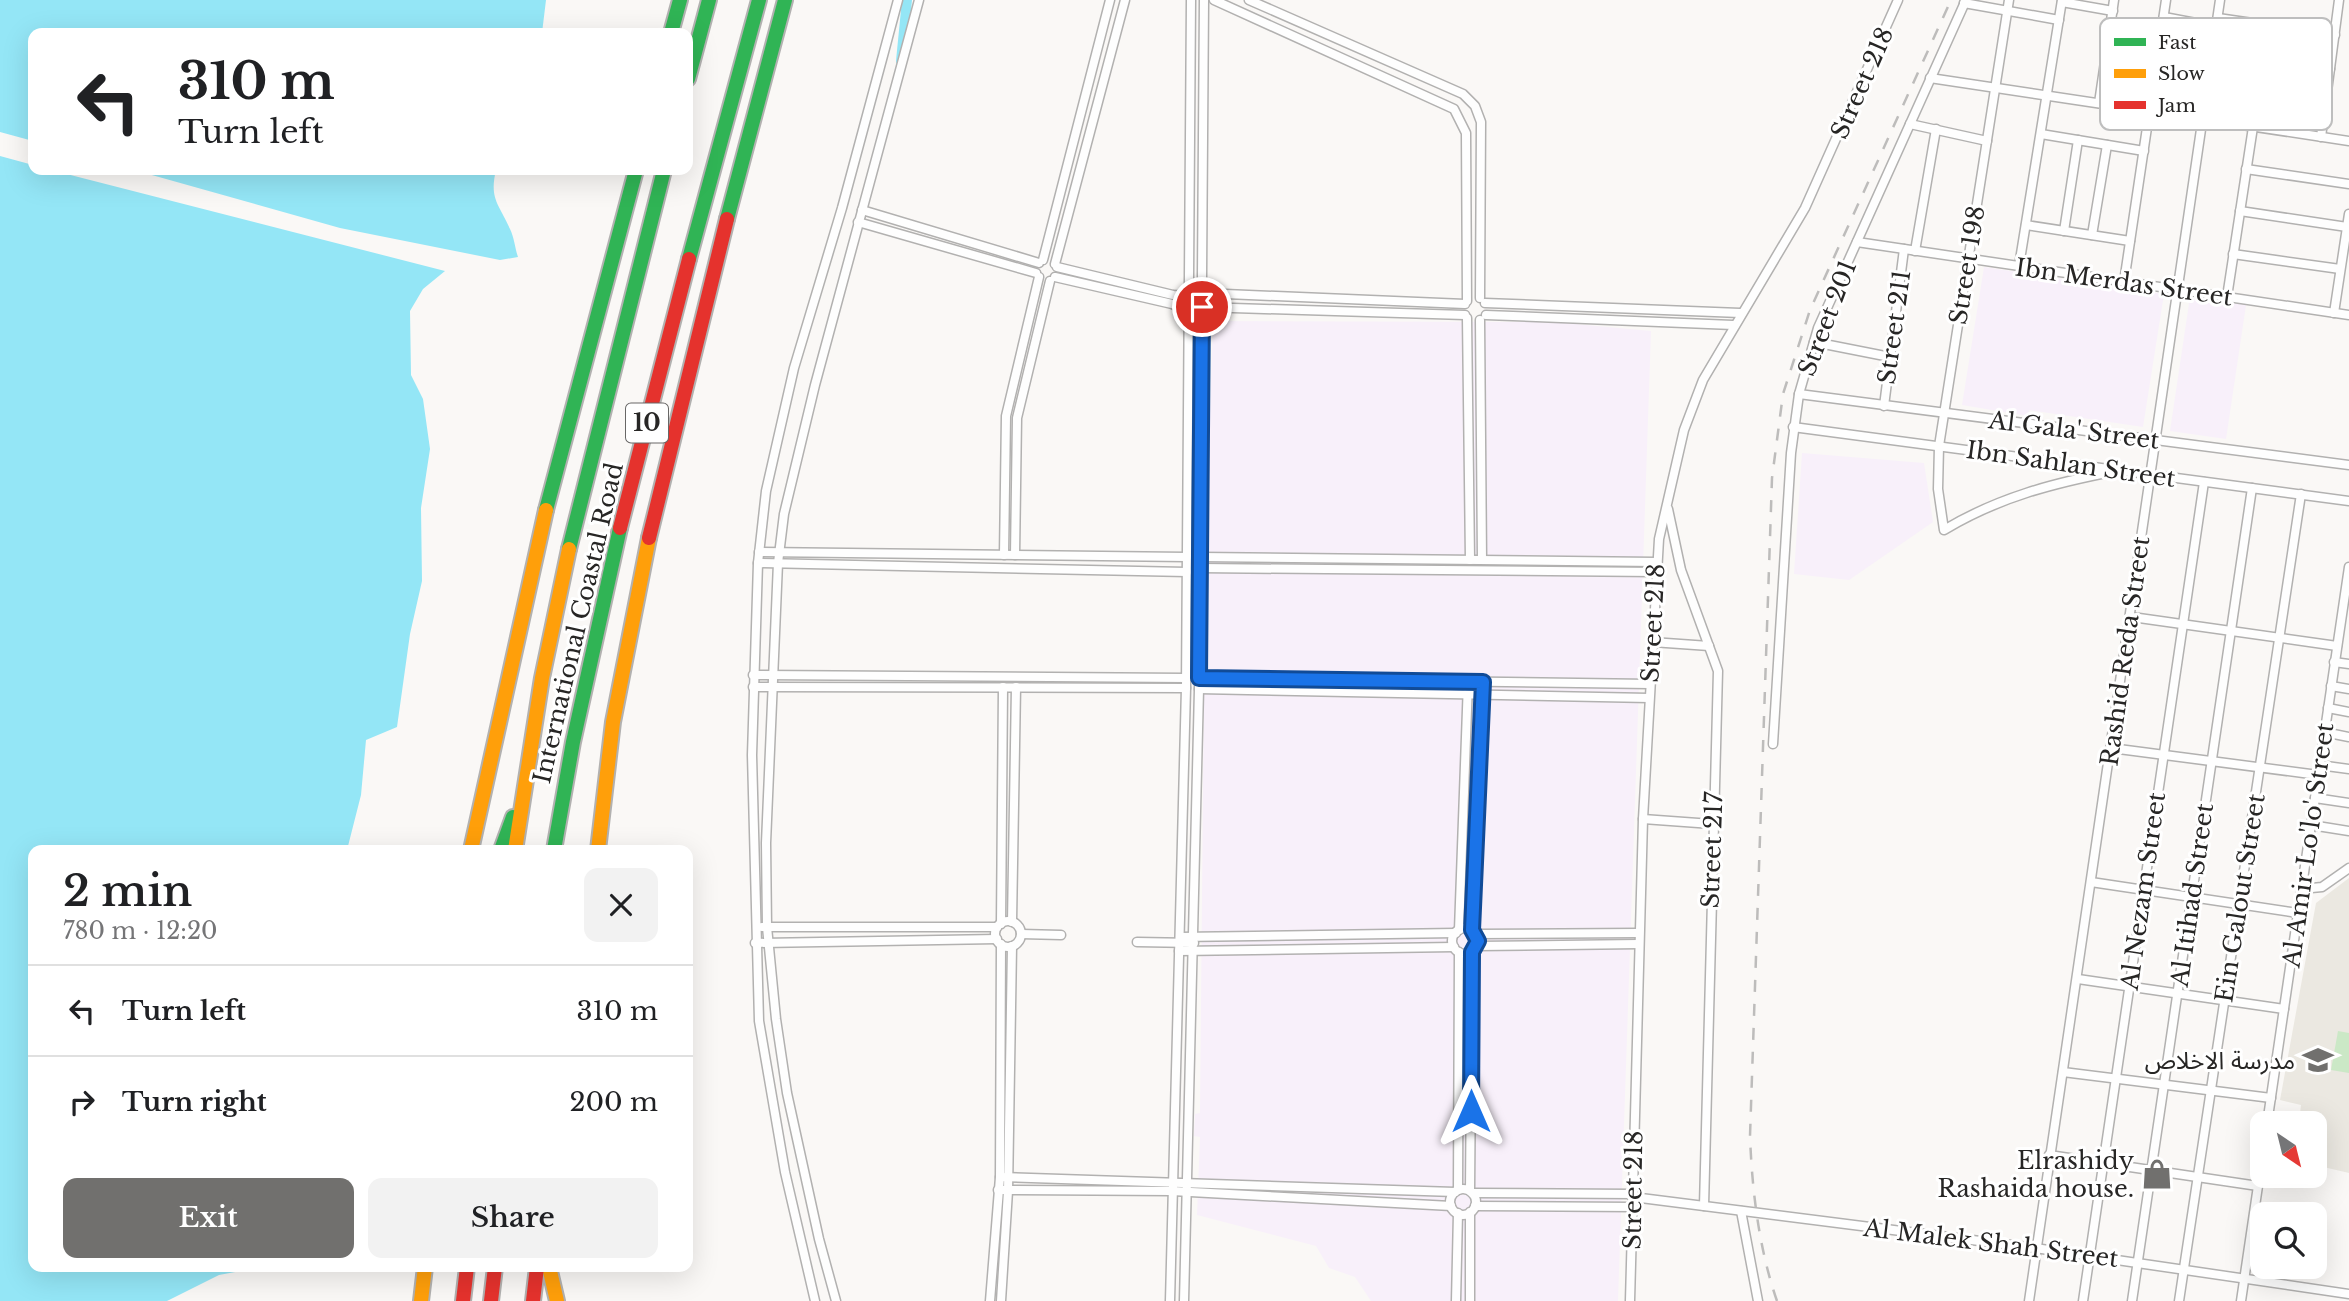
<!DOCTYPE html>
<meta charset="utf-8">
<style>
:root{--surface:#fff;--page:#f2f2f2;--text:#202124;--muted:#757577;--line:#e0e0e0;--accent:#71706e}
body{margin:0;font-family:"Libre Baskerville","Noto Sans Arabic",serif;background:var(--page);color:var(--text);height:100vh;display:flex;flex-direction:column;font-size:26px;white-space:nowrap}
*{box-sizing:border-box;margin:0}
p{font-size:23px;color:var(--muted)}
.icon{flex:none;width:38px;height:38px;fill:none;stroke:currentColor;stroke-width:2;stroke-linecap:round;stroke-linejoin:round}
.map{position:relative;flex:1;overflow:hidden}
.side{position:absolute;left:28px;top:845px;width:665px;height:427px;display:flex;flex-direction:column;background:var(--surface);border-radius:14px;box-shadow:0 7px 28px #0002}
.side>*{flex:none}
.hud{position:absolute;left:28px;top:28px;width:665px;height:147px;border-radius:14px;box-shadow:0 7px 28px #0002;background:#fff;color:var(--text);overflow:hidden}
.needle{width:46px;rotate:145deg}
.controls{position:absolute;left:2250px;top:1111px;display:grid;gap:14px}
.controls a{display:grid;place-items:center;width:77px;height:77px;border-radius:14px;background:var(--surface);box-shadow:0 7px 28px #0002;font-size:35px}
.pin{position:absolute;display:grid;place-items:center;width:60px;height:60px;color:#fff;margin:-30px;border:4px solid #fff;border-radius:50%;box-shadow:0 2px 7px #0007}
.me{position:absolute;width:77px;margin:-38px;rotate:0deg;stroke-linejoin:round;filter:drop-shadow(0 0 5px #0008)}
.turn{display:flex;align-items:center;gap:24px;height:147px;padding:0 35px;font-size:32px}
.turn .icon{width:91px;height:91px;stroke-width:2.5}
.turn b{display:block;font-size:49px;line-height:60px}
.round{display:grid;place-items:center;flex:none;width:74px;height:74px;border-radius:14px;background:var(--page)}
.overview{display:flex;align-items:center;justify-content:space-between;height:119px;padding:0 35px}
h1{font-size:42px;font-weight:600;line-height:52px}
.action{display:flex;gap:14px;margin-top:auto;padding:14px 35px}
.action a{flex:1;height:80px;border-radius:14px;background:var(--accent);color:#fff;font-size:28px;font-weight:600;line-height:80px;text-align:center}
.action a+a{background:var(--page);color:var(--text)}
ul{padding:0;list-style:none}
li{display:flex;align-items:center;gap:21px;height:91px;padding:0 35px;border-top:2px solid var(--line)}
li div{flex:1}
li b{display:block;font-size:26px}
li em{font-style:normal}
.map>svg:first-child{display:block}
.commercial{fill:#f8f0fa}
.built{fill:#ebe8e1}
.green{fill:#cbe8c6}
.water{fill:#94e6f6}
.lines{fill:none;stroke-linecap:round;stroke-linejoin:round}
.canal{stroke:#94e6f6;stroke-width:10}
.street-casing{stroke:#b2b1b0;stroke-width:11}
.fast-casing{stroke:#b2b1b0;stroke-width:18}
.slow-casing{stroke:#b2b1b0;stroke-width:18}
.jam-casing{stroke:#b2b1b0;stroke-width:18}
.street{stroke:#fefefe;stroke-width:8}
.fast{stroke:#30b455;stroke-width:14}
.slow{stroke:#ff9f0a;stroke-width:14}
.jam{stroke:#e5322d;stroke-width:14}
.rail{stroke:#bdbcbb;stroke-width:2.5;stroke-dasharray:12 12;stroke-linecap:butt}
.route-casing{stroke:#114b97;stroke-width:18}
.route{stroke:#1a73e8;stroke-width:12}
.labels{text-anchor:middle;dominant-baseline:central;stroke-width:6;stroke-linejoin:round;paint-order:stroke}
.shield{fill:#fff;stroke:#686766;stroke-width:2}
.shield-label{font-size:23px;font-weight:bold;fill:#272625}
.street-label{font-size:24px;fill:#272625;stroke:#fff}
.poi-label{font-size:24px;fill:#272625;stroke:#fff;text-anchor:end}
.key{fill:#fff;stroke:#bebebe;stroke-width:2}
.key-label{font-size:19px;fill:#272625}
</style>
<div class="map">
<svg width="2349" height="1301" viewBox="0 0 2349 1301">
<rect width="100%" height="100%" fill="#faf8f6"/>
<g class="commercial">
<path d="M1984 267 2164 294 2143 427 2029 410 2028 416 1962 405Z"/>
<path d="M2190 297 2246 305 2226 439 2170 431Z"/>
<path d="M1213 321 1554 322 1651 331 1618 1301H1371L1355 1277 1329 1268 1316 1246 1197 1215 1200 1137 1194 1136 1195 1114 1200 1113 1205 572Z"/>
<path d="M1802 453 1924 463 1933 522 1849 580 1794 574Z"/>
</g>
<path class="built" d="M2349 878V1173L2315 1165V1124L2299 1123 2301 1105 2280 1100 2316 903Z"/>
<path class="green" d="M2338 1031 2349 1033V1073L2331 1070Z"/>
<g class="water">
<path d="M0 0H546L542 33H33V141L0 132Z"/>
<path d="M0 156 33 165V170H51L445 271 423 289 410 311 411 375 423 399 430 449 421 508 422 581 410 634 397 727 366 740 361 795 347 850H33V1267H262L219 1275 167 1301H0Z"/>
<path d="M134 170H496C489 199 499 204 510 229 514 237 515 248 518 257L500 260 340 228Z"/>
</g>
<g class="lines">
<path class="canal" d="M901 61 907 0"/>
<g class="street-casing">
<g id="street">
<path d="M1214 0 1454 109 1466 133 1467 301"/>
<path d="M1249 0 1463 94 1475 106 1481 122 1480 298"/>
<path d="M2009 0 1939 446 1938 489 1944 530C1999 497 2054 483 2116 471"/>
<path d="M2062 2 2113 11"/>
<path d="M1964 3 2059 20"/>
<path d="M2164 17 2217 27"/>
<path d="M2218 18 2335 35"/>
<path d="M2111 24 2161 33"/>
<path d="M2213 51 2330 69"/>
<path d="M1930 78 2349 141"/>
<path d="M2209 86 2326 103"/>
<path d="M2099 103 2114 0"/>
<path d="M1910 124 1987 141"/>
<path d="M2041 134 2144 151"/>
<path d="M2321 137 2339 0"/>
<path d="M2246 169 2349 184"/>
<path d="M862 210 1039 263"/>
<path d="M2240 211 2347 227"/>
<path d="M858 222 1036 273"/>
<path d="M2026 225 2130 241"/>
<path d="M2064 231 2078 140"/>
<path d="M2092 235 2107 145"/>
<path d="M1857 242 2349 315"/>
<path d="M1915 251 1936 129"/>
<path d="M2233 254 2340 269"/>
<path d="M1043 260 1110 0"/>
<path d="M1055 264 1125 0"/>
<path d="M2019 266 2062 0"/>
<path d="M1057 267 1173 295 1189 296"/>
<path d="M1055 277 1172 304 1189 312"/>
<path d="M2124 282 2166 0"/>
<path d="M1202 293 1465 304"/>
<path d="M2227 297 2253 127"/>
<path d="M1485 303 1740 313"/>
<path d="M1202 307 1465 315"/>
<path d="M2334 313 2349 214"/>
<path d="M1486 315 1733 325"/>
<path d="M1467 318 1470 560"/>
<path d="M1480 320 1482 560"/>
<path d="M1814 342 1890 357"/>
<path d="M1799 394 2349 465"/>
<path d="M1884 406 1904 249"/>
<path d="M1793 427 2349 501"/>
<path d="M1668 509 1681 570 1718 671 1704 1206"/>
<path d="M759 552 1187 557"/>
<path d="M1004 555 1006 416 1039 277"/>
<path d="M1015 555 1017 418 1050 281"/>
<path d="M1200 557 1656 562"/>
<path d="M758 563 1187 572"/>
<path d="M1200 568 1655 572"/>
<path d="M2132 617 2337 646"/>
<path d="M1652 642 1709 646"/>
<path d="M2334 662 2349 664"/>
<path d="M753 675 1186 678"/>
<path d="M1199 678 1650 684"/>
<path d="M2331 686 2349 689"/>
<path d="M753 687 1186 688"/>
<path d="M1199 689 1649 698"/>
<path d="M2328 708 2349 712"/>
<path d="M2324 732 2349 737"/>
<path d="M1773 744 1791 453 1799 394 1818 328 1966 0"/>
<path d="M2111 748 2318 775"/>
<path d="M2319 765 2349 769"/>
<path d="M2315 798 2349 803"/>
<path d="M1643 819 1712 824"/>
<path d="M2311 825 2349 831"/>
<path d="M2091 882 2298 913"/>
<path d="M2301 889 2322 887 2349 868"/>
<circle cx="1008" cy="934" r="13"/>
<path d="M1012 922 1016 687"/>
<path d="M1001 924 1003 687"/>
<path d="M762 927H997"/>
<circle cx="1465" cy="941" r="13"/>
<path d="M1459 930 1468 682"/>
<path d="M1472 930 1483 692"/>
<path d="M1021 934 1061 935"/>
<path d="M1476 934 1639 933"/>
<path d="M1180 937 1456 933"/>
<path d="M1137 942 1194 943"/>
<path d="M755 943 997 939"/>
<path d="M1477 946 1639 944"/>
<path d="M1179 951 1454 947"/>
<path d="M2078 979 2284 1009"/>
<path d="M2063 1072 2271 1098"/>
<path d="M2267 1124 2349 567"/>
<path d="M2049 1155 2258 1186"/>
<path d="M1000 1177 1455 1192"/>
<circle cx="1463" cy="1202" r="13"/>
<path d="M998 1190 1172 1191 1451 1206"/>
<path d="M1458 1190 1459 952"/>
<path d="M1470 1191 1472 952"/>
<path d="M1472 1193 1633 1194"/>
<path d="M1633 1197 2035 1248 2349 1294"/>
<path d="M1475 1206 1633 1207"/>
<path d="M1741 1211 1758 1301"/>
<path d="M815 1301 785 1172 759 1021 752 755 758 563 766 491 794 368 842 208 898 0"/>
<path d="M836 1301 819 1239 787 1093 776 1019 767 927 766 843 778 563 784 514 815 385 919 0"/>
<path d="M990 1301 1000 1177 1001 944"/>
<path d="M1001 1301 1008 1191 1012 946"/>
<path d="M1170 1301 1186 688 1191 0"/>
<path d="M1184 1301 1199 689 1204 0"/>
<path d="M1456 1301 1458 1213"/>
<path d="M1470 1301V1212"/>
<path d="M1630 1301 1643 819 1659 539 1684 430 1703 380 1805 208 1898 0"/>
<path d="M2029 1301 2220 0"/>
<path d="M2083 1301 2204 482"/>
<path d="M2132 1301 2252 488"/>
<path d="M2179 1301 2301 494"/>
<path d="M2241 1301 2263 1152"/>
</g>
</g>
<g class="fast-casing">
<g id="fast">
<path d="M671 33 680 0"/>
<path d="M688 79 709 0"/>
<path d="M727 219 785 0"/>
<path d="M689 259 759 0"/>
<path d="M546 510 636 170"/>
<path d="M569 549 664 170"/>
<path d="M501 850 513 817"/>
<path d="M554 850 573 742 620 528"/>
</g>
</g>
<g class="slow-casing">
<g id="slow">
<path d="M471 850 546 510"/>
<path d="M515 850 542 678 569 549"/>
<path d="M598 850 613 722 649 538"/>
<path d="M549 1267 557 1301"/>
<path d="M421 1301 425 1267"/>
</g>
</g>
<g class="jam-casing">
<g id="jam">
<path d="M620 528 689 259"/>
<path d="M649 538 727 219"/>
<path d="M463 1301 467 1267"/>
<path d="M491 1301 495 1267"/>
<path d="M533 1301 537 1267"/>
</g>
</g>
<use href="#street" class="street"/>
<use href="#fast" class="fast"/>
<use href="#slow" class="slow"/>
<use href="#jam" class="jam"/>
<path class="rail" d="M1777 1301C1759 1249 1752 1191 1750 1136L1772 478 1783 394 1810 310 1951 0"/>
</g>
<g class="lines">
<g class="route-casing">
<path id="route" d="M1202 307 1199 678 1483 682 1472 930 1478 941 1472 952 1471 1111"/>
</g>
<use href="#route" class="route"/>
</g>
<defs>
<g id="school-bare" transform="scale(2.415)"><path d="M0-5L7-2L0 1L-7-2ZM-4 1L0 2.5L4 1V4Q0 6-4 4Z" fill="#71706e" stroke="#fff" stroke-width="2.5" paint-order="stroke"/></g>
<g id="shop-bare" transform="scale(2.415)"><path d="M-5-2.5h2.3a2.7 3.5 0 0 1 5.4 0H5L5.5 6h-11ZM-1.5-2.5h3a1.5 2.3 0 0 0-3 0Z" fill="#71706e" stroke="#fff" stroke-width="2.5" paint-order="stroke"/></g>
</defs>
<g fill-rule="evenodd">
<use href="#school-bare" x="2318" y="1060"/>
<use href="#shop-bare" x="2157" y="1174"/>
</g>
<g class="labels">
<rect class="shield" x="626" y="403.5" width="42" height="39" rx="5"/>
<g class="shield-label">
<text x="647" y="423">10</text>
</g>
<g class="street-label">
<text transform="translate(1862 83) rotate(-66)">Street 218</text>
<text transform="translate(1967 265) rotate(-81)">Street 198</text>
<text transform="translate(2124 282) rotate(8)">Ibn Merdas Street</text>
<text transform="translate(1827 318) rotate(-69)">Street 201</text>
<text transform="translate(1894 327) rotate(-82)">Street 211</text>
<text transform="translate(2074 430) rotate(7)">Al Gala' Street</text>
<text transform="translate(2071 464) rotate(8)">Ibn Sahlan Street</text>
<text transform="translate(578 623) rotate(-77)">International Coastal Road</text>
<text transform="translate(1653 623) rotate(-87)">Street 218</text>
<text transform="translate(2125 651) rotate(-82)">Rashid Reda Street</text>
<text transform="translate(2308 845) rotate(-82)">Al Amir Lo'lo' Street</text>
<text transform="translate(1712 850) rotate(-88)">Street 217</text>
<text transform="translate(2143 891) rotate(-82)">Al Nezam Street</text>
<text transform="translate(2192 895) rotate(-82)">Al Itihad Street</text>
<text transform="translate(2240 898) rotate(-81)">Ein Galout Street</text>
<text transform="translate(1633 1190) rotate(-89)">Street 218</text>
<text transform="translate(1991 1243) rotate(7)">Al Malek Shah Street</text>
</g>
<g class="poi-label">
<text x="2295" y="1060">مدرسة الاخلاص</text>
<text x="2134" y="1160">Elrashidy<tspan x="2134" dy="28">Rashaida house.</tspan></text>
</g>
</g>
<rect x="2100" y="18" width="232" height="112" rx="10" class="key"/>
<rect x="2114" y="38" width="32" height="8" fill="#30b455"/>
<rect x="2114" y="69" width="32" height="9" fill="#ff9f0a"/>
<rect x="2114" y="101" width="32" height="8" fill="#e5322d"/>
<g class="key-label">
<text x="2158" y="49">Fast</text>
<text x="2158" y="80">Slow</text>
<text x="2158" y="112">Jam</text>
</g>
</svg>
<div class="controls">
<a><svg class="needle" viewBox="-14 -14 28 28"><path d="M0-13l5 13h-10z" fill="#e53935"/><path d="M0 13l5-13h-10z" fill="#757577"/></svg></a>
<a><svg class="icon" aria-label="search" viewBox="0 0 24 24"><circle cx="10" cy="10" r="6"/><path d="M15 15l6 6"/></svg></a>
</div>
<div class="pin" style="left:1202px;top:307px;background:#d93025"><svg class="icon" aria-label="arrive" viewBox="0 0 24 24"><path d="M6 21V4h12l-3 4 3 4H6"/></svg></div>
<svg class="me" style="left:1471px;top:1111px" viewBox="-20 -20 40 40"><path d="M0-17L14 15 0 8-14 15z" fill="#1a73e8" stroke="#fff" stroke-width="4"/></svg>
<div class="hud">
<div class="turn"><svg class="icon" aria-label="left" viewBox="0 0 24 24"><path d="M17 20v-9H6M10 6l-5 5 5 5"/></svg><div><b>310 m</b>Turn left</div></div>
</div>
<section class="side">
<div class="overview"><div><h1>2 min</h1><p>780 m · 12:20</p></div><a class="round"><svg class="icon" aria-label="close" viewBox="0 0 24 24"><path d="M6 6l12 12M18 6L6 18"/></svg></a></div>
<ul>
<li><svg class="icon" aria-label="left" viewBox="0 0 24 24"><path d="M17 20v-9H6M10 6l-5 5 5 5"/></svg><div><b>Turn left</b></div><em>310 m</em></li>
<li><svg class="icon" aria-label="right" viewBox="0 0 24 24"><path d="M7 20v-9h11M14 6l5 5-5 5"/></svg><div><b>Turn right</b></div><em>200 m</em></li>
</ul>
<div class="action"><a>Exit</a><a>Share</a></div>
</section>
</div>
